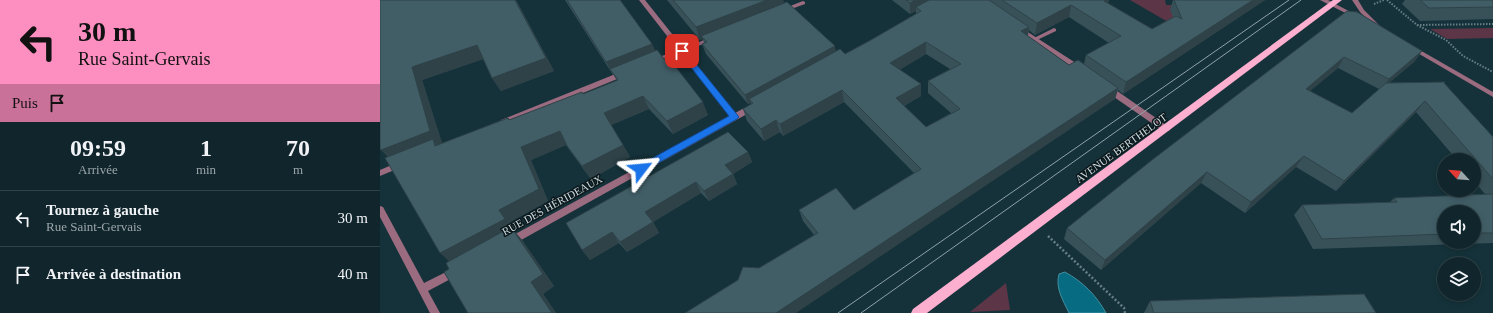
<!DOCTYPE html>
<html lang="fr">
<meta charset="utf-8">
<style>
:root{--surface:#10262c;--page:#1e3238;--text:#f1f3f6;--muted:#9ca5a9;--line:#304348}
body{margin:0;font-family:Georgia,serif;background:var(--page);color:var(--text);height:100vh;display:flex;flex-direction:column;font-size:15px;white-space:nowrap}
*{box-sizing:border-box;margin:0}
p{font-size:13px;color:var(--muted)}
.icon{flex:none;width:22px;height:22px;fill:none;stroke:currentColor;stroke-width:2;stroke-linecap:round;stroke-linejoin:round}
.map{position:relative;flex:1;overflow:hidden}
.sheet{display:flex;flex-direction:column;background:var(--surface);width:380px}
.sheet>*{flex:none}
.top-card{background:#fd8ec0;color:#111;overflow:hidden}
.needle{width:26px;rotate:296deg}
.fabs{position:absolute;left:1057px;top:153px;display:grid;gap:8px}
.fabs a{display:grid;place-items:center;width:44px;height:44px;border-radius:50%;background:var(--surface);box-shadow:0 2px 6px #0003,0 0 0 1px var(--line);font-size:20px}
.pin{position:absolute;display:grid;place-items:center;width:34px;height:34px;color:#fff;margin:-17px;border-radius:8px;box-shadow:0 2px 6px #0006}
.me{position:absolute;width:44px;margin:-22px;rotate:61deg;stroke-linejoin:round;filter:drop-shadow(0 0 3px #0008)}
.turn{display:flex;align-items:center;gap:14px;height:84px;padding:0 12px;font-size:18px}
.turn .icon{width:52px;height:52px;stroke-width:2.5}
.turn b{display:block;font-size:28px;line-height:34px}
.then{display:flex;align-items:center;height:38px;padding:0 12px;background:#0003;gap:8px;font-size:15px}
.eta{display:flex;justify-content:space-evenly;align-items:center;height:68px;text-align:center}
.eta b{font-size:24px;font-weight:800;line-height:28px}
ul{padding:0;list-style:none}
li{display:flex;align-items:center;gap:12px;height:56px;padding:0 12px;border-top:1px solid var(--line)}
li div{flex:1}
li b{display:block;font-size:15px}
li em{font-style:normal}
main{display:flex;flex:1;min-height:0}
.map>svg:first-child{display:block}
.green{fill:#5c3546}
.water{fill:#076c81;stroke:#428e9e}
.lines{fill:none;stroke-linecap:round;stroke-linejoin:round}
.path-far1{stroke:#677e85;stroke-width:2;stroke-dasharray:1.5 1.5;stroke-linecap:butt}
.path{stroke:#677e85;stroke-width:2.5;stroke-dasharray:2 2;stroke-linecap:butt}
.service{fill:#9b6b7f;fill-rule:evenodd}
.pedestrian{fill:#9b6b7f;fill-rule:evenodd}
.minor{fill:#9b6b7f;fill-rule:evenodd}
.primary{fill:#fdafd0;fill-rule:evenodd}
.tram{stroke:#8ea2a8;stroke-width:1}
.wall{fill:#385159;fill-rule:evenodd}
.shaded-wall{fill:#2e4248}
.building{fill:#415e67;stroke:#2e4248;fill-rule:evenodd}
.route{fill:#1a73e8;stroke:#114b97}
.labels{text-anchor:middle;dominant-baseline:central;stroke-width:3;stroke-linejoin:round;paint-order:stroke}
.street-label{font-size:11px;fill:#cddde2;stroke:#0c181c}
</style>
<main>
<section class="sheet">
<div class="top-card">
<div class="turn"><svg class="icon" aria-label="left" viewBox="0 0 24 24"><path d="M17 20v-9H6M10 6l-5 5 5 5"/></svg><div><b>30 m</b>Rue Saint-Gervais</div></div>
<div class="then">Puis<svg class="icon" aria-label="arrive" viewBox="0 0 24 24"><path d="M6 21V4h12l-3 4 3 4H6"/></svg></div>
</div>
<div class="eta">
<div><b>09:59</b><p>Arrivée</p></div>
<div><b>1</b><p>min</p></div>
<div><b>70</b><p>m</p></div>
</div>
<ul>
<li><svg class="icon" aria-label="left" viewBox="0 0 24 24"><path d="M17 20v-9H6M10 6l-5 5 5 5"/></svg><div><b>Tournez à gauche</b><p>Rue Saint-Gervais</p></div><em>30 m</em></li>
<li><svg class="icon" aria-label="arrive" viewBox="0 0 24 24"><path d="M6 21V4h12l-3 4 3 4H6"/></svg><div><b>Arrivée à destination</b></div><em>40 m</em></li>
</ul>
</section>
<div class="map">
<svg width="1113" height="313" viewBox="0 0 1113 313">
<rect width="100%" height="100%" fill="#15323a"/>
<g class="green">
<path d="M750 0H785L786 5H792L795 26Z"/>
<path d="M1113 28V38L1067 39 1050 29Z"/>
<path d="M626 283 630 310 590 312Z"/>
</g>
<path class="water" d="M685 272C703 282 716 295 726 313H689C683 300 675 288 679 274Z"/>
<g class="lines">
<g class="path-far1">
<path d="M1007 0 1037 25 1066 40 1083 56 1113 72"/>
<path d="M994 4 1004 0"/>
<path d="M1037 25 1113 24"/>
</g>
<path class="path" d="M668 236 744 308 745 313"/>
<path class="service" d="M674 28 676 29V31L657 40 655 41 652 39Z"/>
<g class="pedestrian">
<path d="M423 1 425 2V4L403 12 400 10Z"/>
<path d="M333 36 335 37V39L304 52H300L299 51Z"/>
</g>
<g class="minor">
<path d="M259 0H265L355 113 370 105 373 104 377 107 376 109 134 244 131 245 128 244 126 241 128 238 350 117 301 54 275 64H271L270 62 271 60 298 50Z"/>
<path d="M940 0H948L978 16 975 18 973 17Z"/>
<path d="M972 0H978L984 10 1001 27V29H997L980 12Z"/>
<path d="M640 27 702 67 703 69 702 71H698L638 30V28Z"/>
<path d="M1031 45 1113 92V97L1029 48 1028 47Z"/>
<path d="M243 71H245L249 73 247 75 127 124H121L120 122 121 120Z"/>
<path d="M724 86H730L789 127 790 129 789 131H783L724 90 723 88Z"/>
<path d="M21 161 24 162 25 164 24 166 0 176V170Z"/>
<path d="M0 206 3 207 44 283 72 269 75 268 78 269 80 272 78 275 48 291 60 313H50L0 217Z"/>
</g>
<path class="primary" d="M953 0H962L547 313H531L533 309Z"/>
<g class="tram">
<path d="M458 313 909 0"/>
<path d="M481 313 921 0"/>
</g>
</g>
<g class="wall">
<path d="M0 0H136L174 71 121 91 112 78 103 59 42 80 62 143 58 145 128 118 130 120 203 94 237 81 233 74V75L185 0H240L272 44 275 51 328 115 293 134 269 109 231 125 250 157 211 179 196 159 186 145 151 160 168 201 130 222 136 231 135 232 142 240 174 286 163 294 176 313H88L69 269V261L7 157Z"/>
<path d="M287 0H403L404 4 456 51 465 54 491 40 536 14V11L530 14 512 0H729L728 3 772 29 793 17 790 10 793 0H885L743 94 738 90 735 99 379 268 434 235 423 221 419 210H474L534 173 464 102 403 136 400 132 384 141 367 121 363 109 371 105V103L368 104 326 54 322 44H324L323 39 320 40ZM689 17 729 43 706 55 704 64 689 65 648 36 649 30 655 35ZM546 54 570 69 548 81V93L571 113 546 127 524 106 541 96V84L519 70Z"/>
<path d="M1025 0H1113V19L1040 21 1022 4Z"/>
<path d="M967 11 1042 51 1034 62 1008 83H1064L1113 137V243L933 249 914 215 922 205 1009 203 1014 198 1105 194 1094 181V160H1077L1036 112 956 191 916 167 865 213 821 183 721 270 684 239 687 228ZM958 68 999 89 972 113 930 91ZM1064 212H1094V242H1064Z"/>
<path d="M368 152 372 162 353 174 357 184 329 201 321 193 273 222 279 233 247 252 239 243 210 260 202 250Z"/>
<path d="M770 301 996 313H764Z"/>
</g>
<g class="shaded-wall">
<path d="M135 0H136L174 71 121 91 112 78Z"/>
<path d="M387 0H403L404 7 321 36 323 39 320 40 316 27Z"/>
<path d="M535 0H556L536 7V11L530 14V3Z"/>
<path d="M725 0H729L727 9 724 1Z"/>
<path d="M873 0H885L743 94 746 82Z"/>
<path d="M691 5 689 17 655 35 657 23Z"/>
<path d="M649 27 647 39 641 31Z"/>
<path d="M546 42V54L511 75 510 63Z"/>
<path d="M272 44 278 56 230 69 233 74V75L226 62Z"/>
<path d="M97 45 107 58 42 80 62 143 14 163 1 150 32 67Z"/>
<path d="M455 46 456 55 369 99 371 103 368 104 365 95Z"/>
<path d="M1042 51 1034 62 1001 90 1009 79Z"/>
<path d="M964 57 958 68 919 100 926 89Z"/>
<path d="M541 84V96L517 110 516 98Z"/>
<path d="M738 88 735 99 416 313H396Z"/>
<path d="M462 90 464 102 403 136 400 124Z"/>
<path d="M263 96 269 109 231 125 224 113Z"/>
<path d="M1045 101 1036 112 956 191 964 181Z"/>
<path d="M323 102 328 115 293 134 287 121Z"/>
<path d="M396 120 400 132 384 141 381 129Z"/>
<path d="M180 131 188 144 151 160 168 201 130 222 136 231 135 232 142 240 174 286 163 294 176 313H172L73 265 60 253 119 210 141 147Z"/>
<path d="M243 145 250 157 211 179 202 166Z"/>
<path d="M368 152 372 162 353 174 357 184 329 201 324 191 345 165Z"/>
<path d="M924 156 916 167 865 213 871 202Z"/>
<path d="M827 172 821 183 721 270 725 260Z"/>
<path d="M316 182 321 193 273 222 279 233 247 252 240 242 265 212Z"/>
<path d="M232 232 239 243 210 260 202 250Z"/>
</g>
<g class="building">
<path d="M0 0H135L166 58 112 78 97 45 32 67 50 131 1 150 0 149Z"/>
<path d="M187 0H240L272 44 226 62Z"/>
<path d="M293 0H387L316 27Z"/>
<path d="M526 0H535L530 3Z"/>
<path d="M549 0H609L649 27 641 31 689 65 698 60 738 88 396 313H305L358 280 363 267 379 268 438 233 419 210 456 188 474 210 541 169 462 90 400 124 396 120 381 129 363 109 373 103 369 99 460 49 465 54 491 40 541 11 536 7ZM546 42 581 64 548 81 580 109 546 127 516 98 541 84 510 63Z"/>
<path d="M622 0H725L724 1 772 29 796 16 802 19 794 0H873L746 82 706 55 741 36 691 5 657 23Z"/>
<path d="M1040 0H1113V7L1049 8Z"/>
<path d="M407 2 455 46 365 95 322 44 327 42 321 36Z"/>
<path d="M967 11 977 12 1042 51 1009 79 964 57 926 89 972 113 1006 83 1065 82 1064 83 1113 137V179L1045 101 964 181 924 156 871 202 827 172 725 260 687 228 772 160Z"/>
<path d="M277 50 284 59 288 57 323 102 287 121 263 96 224 113 243 145 202 166 187 146 180 131 141 147 159 189 119 210 125 219 60 253 5 158 53 139 55 146 128 118 129 120 202 92 203 94 238 80 230 69Z"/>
<path d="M348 132 368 152 345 165 353 174 324 191 316 182 265 212 273 222 240 242 232 232 202 250 186 223Z"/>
<path d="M1113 194V233H1094V212H1064V234L942 239 922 205 1017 202 1014 198Z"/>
<path d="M131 227 163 274 151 282 172 313H88L64 272 69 269 66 263Z"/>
<path d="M984 294 996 313H774L770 301Z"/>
</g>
<path class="route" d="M302 48 304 49 359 117 357 119 264 171H258L256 169 258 166 349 116 299 52 298 51Z"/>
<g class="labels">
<g class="street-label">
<text transform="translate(741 148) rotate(-36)">AVENUE BERTHELOT</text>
<text transform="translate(172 205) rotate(-29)">RUE DES HÉRIDEAUX</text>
</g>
</g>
</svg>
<div class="fabs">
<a><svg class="needle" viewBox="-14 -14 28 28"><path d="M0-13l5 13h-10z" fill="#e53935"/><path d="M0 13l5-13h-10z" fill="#9ca5a9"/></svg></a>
<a><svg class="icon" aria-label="sound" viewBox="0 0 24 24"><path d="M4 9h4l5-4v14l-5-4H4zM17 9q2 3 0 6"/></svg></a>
<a><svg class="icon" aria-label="layers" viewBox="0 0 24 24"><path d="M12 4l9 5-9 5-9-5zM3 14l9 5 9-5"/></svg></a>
</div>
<div class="pin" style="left:302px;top:51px;background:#d93025"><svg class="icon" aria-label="arrive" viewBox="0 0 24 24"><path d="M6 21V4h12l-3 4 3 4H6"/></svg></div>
<svg class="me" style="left:261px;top:169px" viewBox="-20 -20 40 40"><path d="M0-17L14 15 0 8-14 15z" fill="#1a73e8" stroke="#fff" stroke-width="4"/></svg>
</div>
</main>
